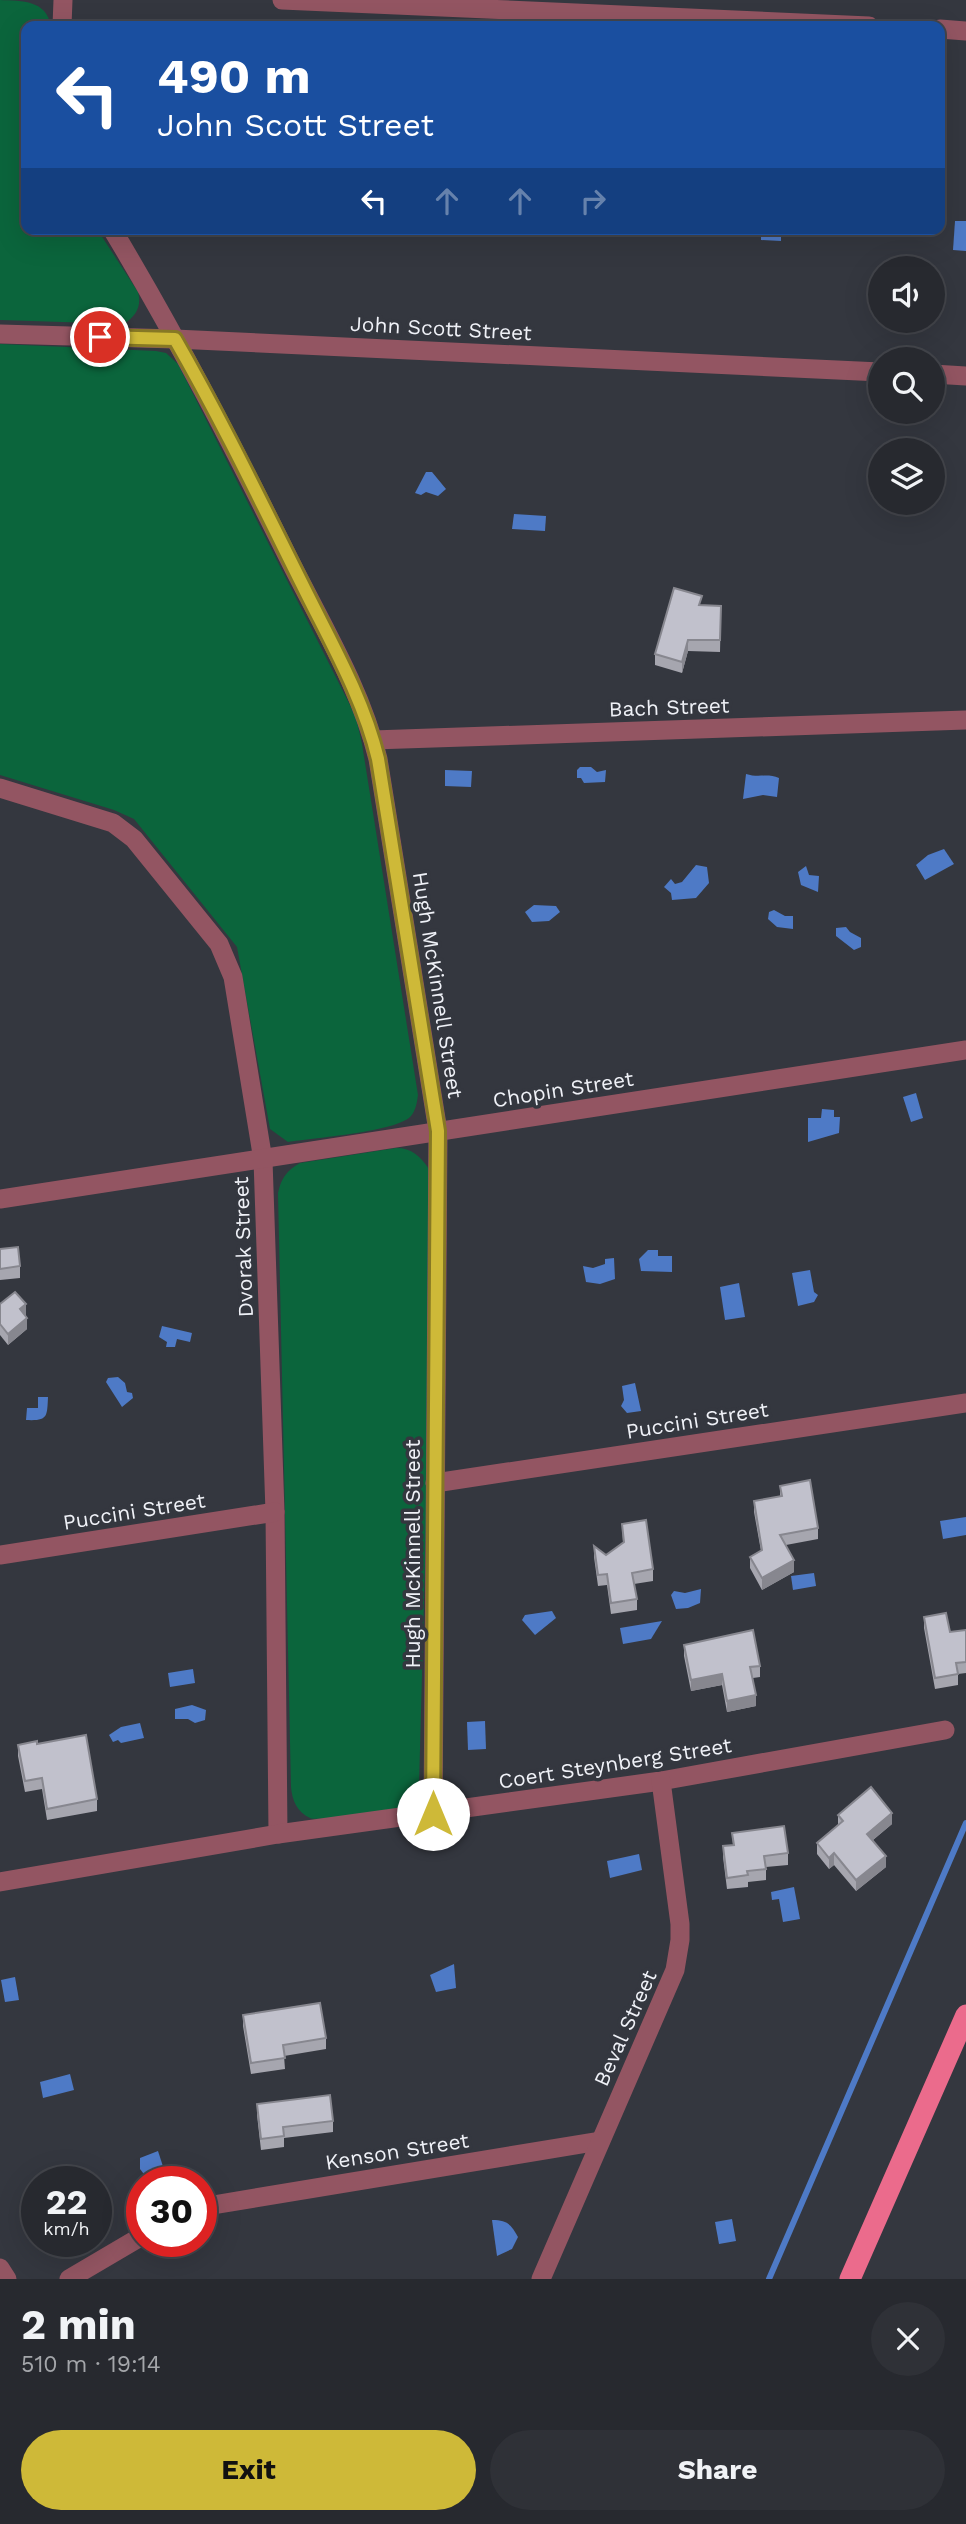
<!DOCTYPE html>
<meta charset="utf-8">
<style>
:root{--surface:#27292f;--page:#2f3137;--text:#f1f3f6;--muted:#a4a6aa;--line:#43454b;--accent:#ceb938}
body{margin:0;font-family:"Work Sans",sans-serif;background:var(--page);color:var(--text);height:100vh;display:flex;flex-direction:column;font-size:26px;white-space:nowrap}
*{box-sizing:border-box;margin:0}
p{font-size:23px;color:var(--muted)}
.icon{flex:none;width:38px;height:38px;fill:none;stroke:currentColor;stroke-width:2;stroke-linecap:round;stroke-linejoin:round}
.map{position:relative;height:2279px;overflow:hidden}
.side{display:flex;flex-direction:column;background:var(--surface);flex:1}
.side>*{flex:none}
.top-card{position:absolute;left:21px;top:21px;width:924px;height:214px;border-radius:14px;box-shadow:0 7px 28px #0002,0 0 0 2px var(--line);background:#1a4fa0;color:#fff;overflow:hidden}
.fabs{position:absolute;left:868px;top:256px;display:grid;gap:14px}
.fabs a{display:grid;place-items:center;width:77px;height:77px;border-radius:50%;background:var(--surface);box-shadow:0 7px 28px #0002,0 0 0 2px var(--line);font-size:35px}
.speed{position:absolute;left:21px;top:2166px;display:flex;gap:14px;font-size:35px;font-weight:700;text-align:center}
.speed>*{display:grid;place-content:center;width:91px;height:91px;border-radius:50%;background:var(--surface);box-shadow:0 7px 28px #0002,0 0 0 2px var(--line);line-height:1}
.speed small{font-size:18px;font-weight:400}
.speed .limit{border:10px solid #d22;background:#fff;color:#111}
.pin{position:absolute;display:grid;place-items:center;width:60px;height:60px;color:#fff;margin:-30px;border:4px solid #fff;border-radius:50%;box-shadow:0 2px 7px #0007}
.me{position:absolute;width:77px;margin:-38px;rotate:0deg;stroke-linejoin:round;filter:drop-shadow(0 0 5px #0008)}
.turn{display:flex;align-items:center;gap:24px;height:147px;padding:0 21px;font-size:32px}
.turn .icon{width:91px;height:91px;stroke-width:2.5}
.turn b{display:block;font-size:49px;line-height:60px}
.lanes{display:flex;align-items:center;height:66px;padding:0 21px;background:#0003;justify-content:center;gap:35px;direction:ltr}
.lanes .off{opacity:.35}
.round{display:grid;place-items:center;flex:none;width:74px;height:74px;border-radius:37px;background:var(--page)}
.summary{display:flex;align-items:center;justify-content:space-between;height:119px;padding:0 21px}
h1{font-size:42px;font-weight:700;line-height:52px}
.button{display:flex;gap:14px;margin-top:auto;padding:14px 21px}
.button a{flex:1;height:80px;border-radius:42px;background:var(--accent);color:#111;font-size:28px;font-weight:700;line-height:80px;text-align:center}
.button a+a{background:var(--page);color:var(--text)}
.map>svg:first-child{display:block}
.green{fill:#0b653c}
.water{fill:#4e7ac6}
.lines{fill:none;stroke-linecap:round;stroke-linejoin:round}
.stream{stroke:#4e7ac6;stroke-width:6}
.street{stroke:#935562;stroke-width:19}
.primary{stroke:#eb6b8c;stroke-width:21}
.wall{fill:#a6a6af}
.shaded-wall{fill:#87878f}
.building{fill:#c1c1cc;stroke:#87878f;stroke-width:2}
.route-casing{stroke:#867824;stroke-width:18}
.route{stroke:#ceb938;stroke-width:12}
.labels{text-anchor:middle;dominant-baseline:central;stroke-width:7;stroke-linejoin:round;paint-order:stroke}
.street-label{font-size:21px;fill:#eff1f7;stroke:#34373f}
</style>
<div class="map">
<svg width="966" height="2279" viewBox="0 0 966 2279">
<rect width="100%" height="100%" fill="#34373f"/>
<g class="green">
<path d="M0 0C23 1 46 0 51 26H26V229H97L138 292C142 306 136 316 124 324L0 320Z"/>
<path d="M0 344 156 351 166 353 178 364 356 717 362 744 418 1095C417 1102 416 1110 411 1116 397 1132 312 1138 288 1142L270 1129 237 947 134 819 114 810 0 775Z"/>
<path d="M396 1148C412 1148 420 1156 429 1169L428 1454 419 1786C415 1795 410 1802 401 1807 393 1811 317 1822 310 1818 297 1812 292 1800 291 1787L278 1193C281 1179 286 1171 300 1163Z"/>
</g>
<g class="water">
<path d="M955 221H966V251L953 250Z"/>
<path d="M761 229H781V241L761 240Z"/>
<path d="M426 472H432L446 489 438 496 426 492 421 495 415 493Z"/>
<path d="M514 514 546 516 545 531 512 529Z"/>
<path d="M580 767H591L597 772 606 770 605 782 584 783 581 778H577V770Z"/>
<path d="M445 770 472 771 471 787 445 786Z"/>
<path d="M746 774C758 778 768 773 779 778L777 797 763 795 743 799Z"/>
<path d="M944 849 954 864 925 880 916 865 928 855Z"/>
<path d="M696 865 707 867 709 883 696 898 672 900 671 893 664 887 671 879 675 884 682 882Z"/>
<path d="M806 866 809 875 819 876 818 892 801 885 798 872Z"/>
<path d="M534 905 556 906 560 912 549 921 532 922 525 912Z"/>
<path d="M774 910 785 916H793V929L777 927 768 919 769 912Z"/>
<path d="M846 927 850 932 861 938V947L854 950 836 936V928Z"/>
<path d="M916 1093 923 1118 911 1122 903 1097Z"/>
<path d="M822 1109 834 1110V1117H840L839 1133 808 1142V1118H821Z"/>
<path d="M648 1250H658V1256H672V1272L641 1271 639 1259Z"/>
<path d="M614 1258 615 1279 600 1284 586 1282 583 1266 593 1268 605 1264V1259Z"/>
<path d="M810 1270 814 1292 818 1295 814 1302 798 1306 792 1273Z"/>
<path d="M739 1283 745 1317 725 1320 720 1287Z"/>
<path d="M162 1326 192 1333 190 1342 177 1339 175 1347H166L167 1342 159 1337Z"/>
<path d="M118 1377 125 1383 127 1392 132 1393 133 1398 122 1407 106 1382 108 1378Z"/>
<path d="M635 1383 641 1411 627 1413 621 1406 624 1400 622 1386Z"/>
<path d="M38 1397H48C47 1417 48 1421 26 1420L27 1408H38Z"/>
<path d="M966 1517V1535L943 1539 940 1521Z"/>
<path d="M814 1573 816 1586 793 1590 791 1576Z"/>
<path d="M701 1589 700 1603 688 1608 676 1609 671 1595 674 1591 685 1593Z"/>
<path d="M552 1611 556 1618 535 1635 522 1620 525 1615Z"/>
<path d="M662 1621 651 1639 623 1644 620 1628Z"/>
<path d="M193 1669 195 1683 170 1687 168 1673Z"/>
<path d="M192 1705 206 1710 205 1720 195 1723 188 1719H175V1709Z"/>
<path d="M485 1721 486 1749 468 1750 467 1722Z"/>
<path d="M140 1723 144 1738 121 1743 118 1740 113 1742 109 1735 121 1727Z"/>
<path d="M639 1854 642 1870 610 1878 607 1861Z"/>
<path d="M794 1887 800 1919 783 1922 779 1899 772 1900 771 1892Z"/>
<path d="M454 1964 456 1988 436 1992 430 1975Z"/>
<path d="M15 1977 19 2000 5 2002 1 1980Z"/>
<path d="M70 2074 74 2090 43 2098 40 2082Z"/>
<path d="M158 2151 168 2182H150L140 2169V2158Z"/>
<path d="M732 2219 736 2241 719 2244 715 2222Z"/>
<path d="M492 2220C507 2220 511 2224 518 2237L512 2249 497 2256Z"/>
</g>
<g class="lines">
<path class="stream" d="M769 2279 966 1823"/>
<g class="street">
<path d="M282 0 869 26"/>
<path d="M62 26 63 0"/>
<path d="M940 29 966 31"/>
<path d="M112 229C177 337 234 448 290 561 322 625 361 689 378 759L438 1131 433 1814"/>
<path d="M0 334 175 339 880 372"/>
<path d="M933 374 966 376"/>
<path d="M373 740 966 720"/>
<path d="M0 788 113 823 134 839 219 944 233 977 263 1160 275 1512 278 1834"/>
<path d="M0 1199 966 1050"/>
<path d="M435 1483 966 1403"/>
<path d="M0 1555 275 1512"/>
<path d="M0 1882 278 1834 661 1781 945 1730"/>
<path d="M201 2207 600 2141"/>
<path d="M0 2268 7 2279"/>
<path d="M69 2279 142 2236"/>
<path d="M541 2279 675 1970 680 1940V1924L661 1781"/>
</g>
<path class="primary" d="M850 2279 966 2015"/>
</g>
<g class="wall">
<path d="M702 605 721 606 720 652 688 651 682 673 655 665V654Z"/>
<path d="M0 1249 20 1266V1278L0 1280Z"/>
<path d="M0 1304 26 1315 27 1329 8 1345 0 1335Z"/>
<path d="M780 1486 818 1528V1539L786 1545 794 1572 762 1590 750 1568V1557L761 1551 754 1512V1501L780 1496Z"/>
<path d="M622 1524 653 1569V1581L634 1584 637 1599V1610L611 1614 607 1585 598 1586 594 1557V1546L606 1555 623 1543Z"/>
<path d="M924 1617 950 1632 966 1630V1673L958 1674V1685L935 1689 924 1628Z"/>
<path d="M684 1645 760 1666V1677L753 1678 756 1706 727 1712 722 1685 691 1691 684 1656Z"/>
<path d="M37 1744 97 1799V1811L47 1820 42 1789 25 1792 18 1756V1745Z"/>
<path d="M838 1815 892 1824 873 1840 886 1867 856 1891 834 1865 829 1869 817 1854V1843L838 1826Z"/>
<path d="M732 1833 788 1853V1865L766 1867V1880L748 1882V1887L727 1889 723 1857V1846L733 1845Z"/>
<path d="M243 2015 326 2038V2049L284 2056 285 2069 251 2074 243 2026Z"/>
<path d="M257 2104 333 2121V2132L284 2138V2147L261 2150 257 2115Z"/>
</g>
<g class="shaded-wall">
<path d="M688 640V651L682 673V662Z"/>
<path d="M26 1304V1315L20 1321V1309Z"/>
<path d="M27 1318V1329L8 1345V1334Z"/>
<path d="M794 1560V1572L762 1590V1578Z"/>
<path d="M722 1674V1685L691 1691V1680Z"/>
<path d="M756 1695V1706L727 1712V1701Z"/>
<path d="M892 1813V1824L867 1845V1834Z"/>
<path d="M834 1853V1865L829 1869V1858Z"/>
<path d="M886 1856V1867L856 1891V1880Z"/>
</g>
<g class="building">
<path d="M674 588 702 596 699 605 721 606 720 640H688L682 662 655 654Z"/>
<path d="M18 1247 20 1266 0 1269V1249Z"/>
<path d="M15 1292 26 1304 20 1309 27 1318 8 1334 0 1324V1304Z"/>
<path d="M810 1480 818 1528 780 1535 794 1560 762 1578 750 1557 762 1550 754 1501 782 1496 780 1486Z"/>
<path d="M646 1520 653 1569 632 1573 637 1599 611 1603 607 1574 598 1575 594 1546 606 1555 624 1542 622 1524Z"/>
<path d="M946 1613 950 1632 966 1630V1662L956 1663 958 1674 935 1678 924 1617Z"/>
<path d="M753 1630 760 1666 750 1667 756 1695 727 1701 722 1674 691 1680 684 1645Z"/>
<path d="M86 1735 97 1799 47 1809 42 1778 25 1781 18 1745 37 1741V1744Z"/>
<path d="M871 1787 892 1813 867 1834 886 1856 856 1880 834 1853 829 1858 817 1843 843 1821 838 1815Z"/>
<path d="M784 1826 788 1853 764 1856 766 1869 747 1871 748 1875 727 1878 723 1846 734 1845 732 1833Z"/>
<path d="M320 2003 326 2038 283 2045 285 2058 251 2063 243 2015Z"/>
<path d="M330 2095 333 2121 283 2127 284 2136 261 2139 257 2104Z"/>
</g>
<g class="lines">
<g class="route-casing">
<path id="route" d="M100 337 175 339C221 419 261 502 302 584 330 641 363 697 378 759L438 1131 433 1814"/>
</g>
<use href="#route" class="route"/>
</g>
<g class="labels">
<g class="street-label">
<text transform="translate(441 328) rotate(3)">John Scott Street</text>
<text transform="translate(669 707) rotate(-2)">Bach Street</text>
<text transform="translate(438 985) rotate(81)">Hugh McKinnell Street</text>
<text transform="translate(563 1089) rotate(-9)">Chopin Street</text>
<text transform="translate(243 1247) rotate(-92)">Dvorak Street</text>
<text transform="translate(697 1420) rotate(-9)">Puccini Street</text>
<text transform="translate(134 1511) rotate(-9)">Puccini Street</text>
<text transform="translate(412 1554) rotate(-90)">Hugh McKinnell Street</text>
<text transform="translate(615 1763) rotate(-9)">Coert Steynberg Street</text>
<text transform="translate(625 2028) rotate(-66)">Beval Street</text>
<text transform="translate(397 2151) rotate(-9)">Kenson Street</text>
</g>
</g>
</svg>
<div class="fabs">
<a><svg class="icon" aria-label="sound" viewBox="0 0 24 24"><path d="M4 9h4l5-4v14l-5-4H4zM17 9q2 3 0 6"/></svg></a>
<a><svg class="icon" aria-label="search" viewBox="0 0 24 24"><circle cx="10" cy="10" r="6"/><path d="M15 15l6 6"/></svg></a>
<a><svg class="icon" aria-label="layers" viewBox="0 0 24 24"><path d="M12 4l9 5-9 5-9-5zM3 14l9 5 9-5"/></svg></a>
</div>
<div class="speed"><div>22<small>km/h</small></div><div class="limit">30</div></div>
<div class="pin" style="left:100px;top:337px;background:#d93025"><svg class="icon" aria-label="arrive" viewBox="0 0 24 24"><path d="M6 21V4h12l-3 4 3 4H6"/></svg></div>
<svg class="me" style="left:433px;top:1814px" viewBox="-20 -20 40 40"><circle r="19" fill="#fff"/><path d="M0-13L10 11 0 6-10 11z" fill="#ceb938"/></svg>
<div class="top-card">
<div class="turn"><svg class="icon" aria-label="left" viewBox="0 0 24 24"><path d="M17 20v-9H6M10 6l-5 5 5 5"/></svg><div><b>490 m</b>John Scott Street</div></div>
<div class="lanes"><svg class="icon" aria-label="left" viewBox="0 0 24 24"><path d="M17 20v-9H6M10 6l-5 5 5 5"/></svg><svg class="icon off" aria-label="ahead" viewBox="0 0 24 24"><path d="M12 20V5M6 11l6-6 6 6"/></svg><svg class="icon off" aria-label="ahead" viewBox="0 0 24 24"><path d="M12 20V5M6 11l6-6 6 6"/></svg><svg class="icon off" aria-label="right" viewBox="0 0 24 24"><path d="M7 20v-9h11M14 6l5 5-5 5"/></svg></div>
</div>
</div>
<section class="side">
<div class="summary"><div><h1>2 min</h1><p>510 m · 19:14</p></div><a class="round"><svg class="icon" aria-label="close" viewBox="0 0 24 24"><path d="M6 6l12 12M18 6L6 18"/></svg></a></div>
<div class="button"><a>Exit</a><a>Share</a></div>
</section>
